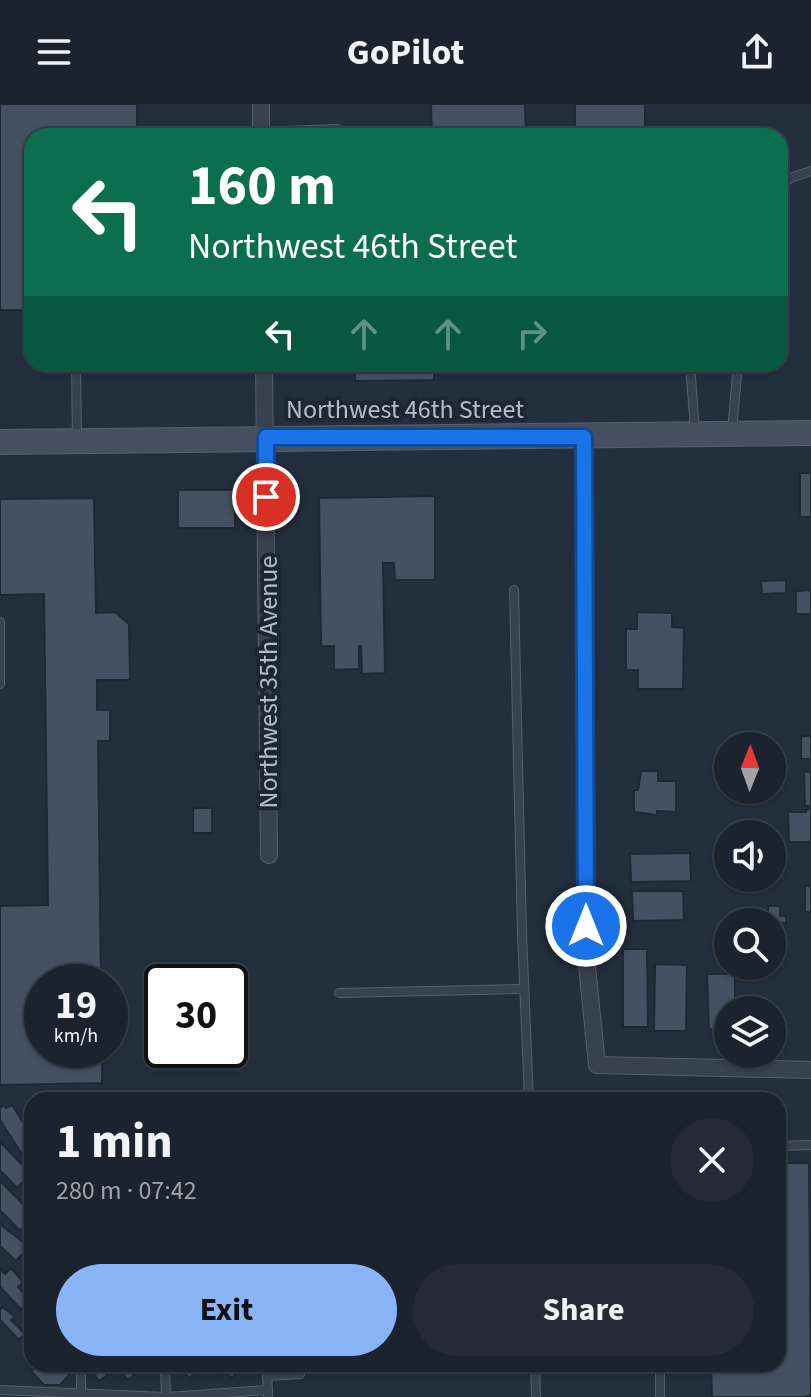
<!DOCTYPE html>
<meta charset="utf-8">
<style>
:root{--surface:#1b232e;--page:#242b36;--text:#f1f3f6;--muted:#a0a4aa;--line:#39404a;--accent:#8ab4f8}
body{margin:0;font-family:"Source Sans 3",sans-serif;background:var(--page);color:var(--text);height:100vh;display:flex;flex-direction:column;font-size:30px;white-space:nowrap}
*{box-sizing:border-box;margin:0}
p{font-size:26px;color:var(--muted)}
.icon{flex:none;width:44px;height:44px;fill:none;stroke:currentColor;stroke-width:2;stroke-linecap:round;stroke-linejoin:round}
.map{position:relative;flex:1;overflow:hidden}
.panel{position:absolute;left:24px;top:988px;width:762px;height:280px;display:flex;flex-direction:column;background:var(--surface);border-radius:24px;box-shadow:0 2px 6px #0004,0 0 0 2px var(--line)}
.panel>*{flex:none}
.guide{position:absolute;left:24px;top:24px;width:764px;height:244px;border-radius:24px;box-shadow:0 2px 6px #0004,0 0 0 2px var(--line);background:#0b6e4f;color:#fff;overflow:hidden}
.needle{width:52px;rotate:1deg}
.tools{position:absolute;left:714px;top:628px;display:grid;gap:16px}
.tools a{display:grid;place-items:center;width:72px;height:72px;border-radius:50%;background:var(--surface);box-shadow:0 2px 6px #0004,0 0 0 2px var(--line);font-size:40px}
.speed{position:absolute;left:24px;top:860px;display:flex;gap:16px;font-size:40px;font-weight:700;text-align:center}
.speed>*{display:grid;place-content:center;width:104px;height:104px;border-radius:50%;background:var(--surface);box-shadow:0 2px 6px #0004,0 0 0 2px var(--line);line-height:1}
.speed small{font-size:20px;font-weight:400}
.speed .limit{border:4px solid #111;border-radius:12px;background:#fff;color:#111}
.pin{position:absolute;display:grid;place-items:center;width:68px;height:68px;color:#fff;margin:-34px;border:4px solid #fff;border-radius:50%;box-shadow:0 2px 8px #0007}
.me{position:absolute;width:88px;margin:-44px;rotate:0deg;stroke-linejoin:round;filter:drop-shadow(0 0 6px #0008)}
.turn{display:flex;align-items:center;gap:28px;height:168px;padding:0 32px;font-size:36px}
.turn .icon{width:104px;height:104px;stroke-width:2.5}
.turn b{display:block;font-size:56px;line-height:68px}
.lanes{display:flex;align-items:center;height:76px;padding:0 32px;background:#0003;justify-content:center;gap:40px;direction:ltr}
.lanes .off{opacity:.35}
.round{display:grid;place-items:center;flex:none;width:84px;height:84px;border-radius:42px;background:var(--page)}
.summary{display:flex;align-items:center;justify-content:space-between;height:136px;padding:0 32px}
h1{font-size:48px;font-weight:700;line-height:60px}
.button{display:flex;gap:16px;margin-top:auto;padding:16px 32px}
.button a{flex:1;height:92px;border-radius:48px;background:var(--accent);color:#111;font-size:32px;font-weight:700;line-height:92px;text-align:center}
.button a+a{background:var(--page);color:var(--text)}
header{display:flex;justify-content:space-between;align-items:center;height:104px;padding:0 32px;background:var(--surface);font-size:36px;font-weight:700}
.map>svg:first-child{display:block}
.building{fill:#455162;stroke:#1f2835;stroke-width:2}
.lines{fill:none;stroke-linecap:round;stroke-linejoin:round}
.lane-casing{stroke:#565f6c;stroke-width:10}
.street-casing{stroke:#565f6c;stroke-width:18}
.secondary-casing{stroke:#565f6c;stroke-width:26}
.lane{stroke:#38414e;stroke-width:8}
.street{stroke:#38414e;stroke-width:16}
.secondary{stroke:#465061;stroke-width:24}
.route-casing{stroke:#114b97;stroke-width:20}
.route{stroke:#1a73e8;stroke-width:14}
.labels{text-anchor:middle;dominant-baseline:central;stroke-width:8;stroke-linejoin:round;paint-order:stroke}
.street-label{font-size:26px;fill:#b4bcc9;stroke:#1d2633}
</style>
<header><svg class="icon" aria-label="menu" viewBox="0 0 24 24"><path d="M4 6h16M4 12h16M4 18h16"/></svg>GoPilot<svg class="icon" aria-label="share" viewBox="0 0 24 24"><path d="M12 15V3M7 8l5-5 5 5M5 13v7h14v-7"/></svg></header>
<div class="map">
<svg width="811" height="1293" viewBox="0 0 811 1293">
<rect width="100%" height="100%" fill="#242f3e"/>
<g class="building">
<path d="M0 0H137V32H32V206H0Z"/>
<path d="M431 0H525L526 32H432Z"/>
<path d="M575 0H645V23H593V32H575Z"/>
<path d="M355 260H434V276L355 277Z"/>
<path d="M577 260H622V265L577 266Z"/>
<rect x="800" y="369" width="11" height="44"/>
<rect x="178" y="386" width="57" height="38"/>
<path d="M435 392V476H395L394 459H383L385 569 362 570 361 542H359V565L334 566V542H321L319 394Z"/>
<path d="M94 394 96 509 115 508 129 520 130 576H97V606H110V637H98L101 878H42V946H102V979L0 981V802L48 801 44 490 0 491V395Z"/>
<path d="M786 476V489L762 490 761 477Z"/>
<path d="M811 486V510H796V487Z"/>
<path d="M637 508 672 509V523L684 524 683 585H638V566H626V525H637Z"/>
<rect x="801" y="632" width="10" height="23"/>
<path d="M641 667H658V677H676V708L657 707V711L634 708V686H638Z"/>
<path d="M804 668H811V702H805Z"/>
<rect x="193" y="704" width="19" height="25"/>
<path d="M807 705H811V738H789L788 708H806Z"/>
<path d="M690 749 691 777 631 778 630 750Z"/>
<rect x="805" y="782" width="6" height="26"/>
<path d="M632 787H683L684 816 633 817Z"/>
<path d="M768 802H780V812H786V819L768 818Z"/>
<path d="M623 845H647L648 923H623Z"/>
<path d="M655 860 687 861 686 927H654Z"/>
<path d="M707 870H735V893H742V906H728V928L709 925Z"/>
<path d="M4 1001 6 1004 12 1001 29 1027 23 1031 31 1044 22 1050 0 1016V1004Z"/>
<path d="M0 1038 31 1070 17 1084 0 1066Z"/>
<path d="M778 1059H809L811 1291 805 1293H712L711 1260H778Z"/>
<path d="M0 1077 32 1109V1114L20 1127 0 1106Z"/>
<path d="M0 1120 29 1143 16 1157 0 1142Z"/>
<path d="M0 1164 5 1170 11 1164 23 1178 18 1183 30 1196 21 1205 0 1183Z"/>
<path d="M3 1203 15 1213 11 1216 25 1230 19 1236 0 1216V1206Z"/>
<path d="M32 1211V1236L24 1213Z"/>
<path d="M32 1256V1260H70L67 1263 70 1270 60 1281H44L31 1267 34 1264 29 1259Z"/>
<path d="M88 1260H106L111 1268 99 1277Z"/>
<path d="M118 1260H147L128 1276 116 1261Z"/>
<path d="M179 1260H201L204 1263 189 1274Z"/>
<path d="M248 1260 231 1274 225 1267 219 1272 211 1263 212 1260Z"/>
</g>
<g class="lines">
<g class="lane-casing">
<g id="lane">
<path d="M261 28 337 25"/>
<path d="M780 84 790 74 811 67"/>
<path d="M690 260 695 326"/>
<path d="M76 261 77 336"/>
<path d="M732 327 738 260"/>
<path d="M514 486 522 830 529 996"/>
<path d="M0 580V518"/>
<path d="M339 889 524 885"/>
<path d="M778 1042 811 1041"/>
<path d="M81 1260V1293"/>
<path d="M165 1260 166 1293"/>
<path d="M267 1260 268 1293"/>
<path d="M535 1260 536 1293"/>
<path d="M660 1260V1293"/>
<path d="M267 1272 300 1270"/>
<path d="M0 1286 165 1293"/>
<path d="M167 1293 268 1286"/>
</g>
</g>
<g class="street-casing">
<g id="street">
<path d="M261 0V32"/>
<path d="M264 260 269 751"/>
<path d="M584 333 586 852 597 961 811 966"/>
</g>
</g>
<g class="secondary-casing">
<path id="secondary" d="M0 338 811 329"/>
</g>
<use href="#lane" class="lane"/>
<use href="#street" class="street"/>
<use href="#secondary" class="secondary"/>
</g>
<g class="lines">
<g class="route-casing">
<path id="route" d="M266 393V333H584L586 822"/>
</g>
<use href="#route" class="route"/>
</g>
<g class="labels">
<g class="street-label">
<text x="405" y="305">Northwest 46th Street</text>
<text transform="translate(268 578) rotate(-90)">Northwest 35th Avenue</text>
</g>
</g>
</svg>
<div class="tools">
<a><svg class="needle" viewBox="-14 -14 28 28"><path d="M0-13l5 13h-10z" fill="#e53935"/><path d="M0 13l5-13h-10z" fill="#a0a4aa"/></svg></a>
<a><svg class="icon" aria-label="sound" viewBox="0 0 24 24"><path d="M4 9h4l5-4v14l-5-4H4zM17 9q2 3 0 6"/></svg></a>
<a><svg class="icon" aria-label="search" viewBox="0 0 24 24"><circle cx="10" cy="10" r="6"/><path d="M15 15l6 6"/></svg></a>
<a><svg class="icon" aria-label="layers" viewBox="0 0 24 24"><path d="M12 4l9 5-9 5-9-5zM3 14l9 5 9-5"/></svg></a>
</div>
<div class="speed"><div>19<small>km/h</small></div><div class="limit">30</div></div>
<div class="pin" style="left:266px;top:393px;background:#d93025"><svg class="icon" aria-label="arrive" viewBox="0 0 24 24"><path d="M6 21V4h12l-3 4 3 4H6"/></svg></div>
<svg class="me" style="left:586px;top:822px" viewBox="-20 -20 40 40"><circle r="17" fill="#1a73e8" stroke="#fff" stroke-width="3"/><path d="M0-11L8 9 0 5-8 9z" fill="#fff"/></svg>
<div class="guide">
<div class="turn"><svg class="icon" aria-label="left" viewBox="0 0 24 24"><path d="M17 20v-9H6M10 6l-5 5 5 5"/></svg><div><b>160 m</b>Northwest 46th Street</div></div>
<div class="lanes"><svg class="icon" aria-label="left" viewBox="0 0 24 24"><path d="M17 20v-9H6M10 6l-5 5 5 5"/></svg><svg class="icon off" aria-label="ahead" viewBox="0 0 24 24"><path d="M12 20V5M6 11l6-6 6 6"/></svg><svg class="icon off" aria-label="ahead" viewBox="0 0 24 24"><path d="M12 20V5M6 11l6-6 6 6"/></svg><svg class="icon off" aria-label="right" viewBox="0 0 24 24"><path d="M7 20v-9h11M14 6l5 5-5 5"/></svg></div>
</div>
<section class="panel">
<div class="summary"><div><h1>1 min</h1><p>280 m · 07:42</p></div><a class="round"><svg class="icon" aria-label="close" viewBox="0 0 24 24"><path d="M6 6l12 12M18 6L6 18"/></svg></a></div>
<div class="button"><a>Exit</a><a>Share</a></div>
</section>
</div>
